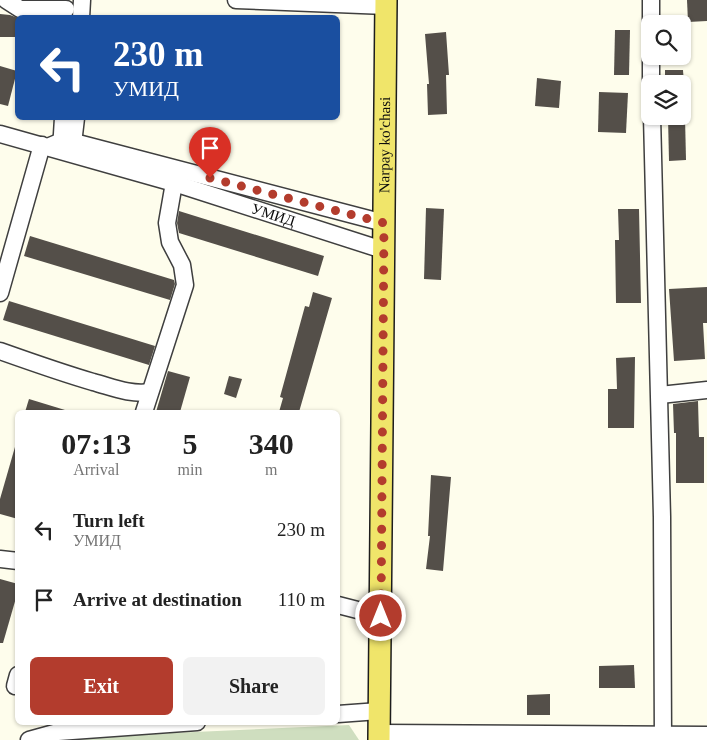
<!DOCTYPE html>
<meta charset="utf-8">
<style>
:root{--surface:#fff;--page:#f2f2f2;--text:#222;--muted:#767676;--accent:#b33c2d}
body{margin:0;font-family:"Times New Roman",serif;background:var(--page);color:var(--text);height:100vh;display:flex;flex-direction:column;font-size:19px;white-space:nowrap}
*{box-sizing:border-box;margin:0}
p{font-size:16px;color:var(--muted)}
.icon{flex:none;width:28px;height:28px;fill:none;stroke:currentColor;stroke-width:2;stroke-linecap:round;stroke-linejoin:round}
.map{position:relative;flex:1;overflow:hidden}
.panel{position:absolute;left:15px;top:410px;width:325px;height:315px;display:flex;flex-direction:column;background:var(--surface);border-radius:8px;box-shadow:0 1px 4px #0004}
.panel>*{flex:none}
.banner{position:absolute;left:15px;top:15px;width:325px;height:105px;border-radius:8px;box-shadow:0 1px 4px #0004;background:#1a4fa0;color:#fff;overflow:hidden}
.controls{position:absolute;left:641px;top:15px;display:grid;gap:10px}
.controls a{display:grid;place-items:center;width:50px;height:50px;border-radius:8px;background:var(--surface);box-shadow:0 1px 4px #0004;font-size:25px}
.pin{position:absolute;display:grid;place-items:center;width:42px;height:42px;color:#fff;margin:-51px -21px;border-radius:50% 50% 50% 0;rotate:-45deg;box-shadow:0 0 5px #0007}
.pin .icon{rotate:45deg}
.me{position:absolute;width:55px;margin:-28px;rotate:0deg;stroke-linejoin:round;filter:drop-shadow(0 0 4px #0008)}
.turn{display:flex;align-items:center;gap:18px;height:105px;padding:0 15px;font-size:22px}
.turn .icon{width:65px;height:65px;stroke-width:2.5}
.turn b{display:block;font-size:35px;line-height:42px}
.eta{display:flex;justify-content:space-evenly;align-items:center;height:85px;text-align:center}
.eta b{font-size:30px;font-weight:800;line-height:35px}
.action{display:flex;gap:10px;margin-top:auto;padding:10px 15px}
.action a{flex:1;height:58px;border-radius:8px;background:var(--accent);color:#fff;font-size:20px;font-weight:800;line-height:58px;text-align:center}
.action a+a{background:var(--page);color:var(--text)}
ul{padding:0;list-style:none}
li{display:flex;align-items:center;gap:15px;height:70px;padding:0 15px}
li div{flex:1}
li b{display:block;font-size:19px}
li em{font-style:normal}
.map>svg:first-child{display:block}
.cemetery{fill:#cfdebf}
.building{fill:#544f49}
.lines{fill:none;stroke-linecap:round;stroke-linejoin:round}
.minor-casing{stroke:#3f3f3f;stroke-width:19}
.major-casing{stroke:#1d1d1d;stroke-width:24}
.minor{stroke:#fff;stroke-width:16}
.major{stroke:#f0e56a;stroke-width:21}
.route{stroke:#b33c2d;stroke-width:9;stroke-dasharray:0 16.2}
.labels{text-anchor:middle;dominant-baseline:central;stroke-width:5;stroke-linejoin:round;paint-order:stroke}
.street-label{font-size:15px;fill:#0c0c0c;stroke:#fff}
</style>
<div class="map">
<svg width="707" height="740" viewBox="0 0 707 740">
<rect width="100%" height="100%" fill="#fefdec"/>
<path class="cemetery" d="M349 725 359 740H57L61 738Z"/>
<g class="building">
<path d="M687 0H707V21L688 22Z"/>
<path d="M0 14 10 15 18 18V37H0Z"/>
<path d="M615 30H630L629 75H614Z"/>
<path d="M446 32 449 75H446L447 114 428 115 427 84H429L425 34Z"/>
<path d="M0 66 17 71 8 106 0 104Z"/>
<path d="M665 70H683L684 84H665Z"/>
<path d="M537 78 561 81 559 108 535 106Z"/>
<path d="M599 92 628 93 626 133 598 132Z"/>
<path d="M668 117H685L686 160 669 161Z"/>
<path d="M426 208 444 209 441 280 424 279Z"/>
<path d="M618 209H639L641 303H616L615 240H619Z"/>
<path d="M179 211 324 256 318 276 179 233 177 223Z"/>
<path d="M30 236 174 280 175 284 170 300 24 256Z"/>
<path d="M707 287V323H703L705 359 674 361 669 289Z"/>
<path d="M313 292 332 298 299 412H279L283 398 280 397 305 306 309 307Z"/>
<path d="M9 301 155 346 149 365 3 320Z"/>
<path d="M635 357 634 428H608V389H617L616 358Z"/>
<path d="M168 371 190 377 180 412H156Z"/>
<path d="M229 376 242 379 236 398 224 394Z"/>
<path d="M29 399 65 410V412H25Z"/>
<path d="M698 401 699 437H704V483H676V433H674L673 404Z"/>
<path d="M15 447H18V519L0 514V499Z"/>
<path d="M431 475 451 477 443 571 426 569 430 536H428Z"/>
<path d="M0 579 18 584V591L3 643H0Z"/>
<path d="M634 665 635 688H599V666Z"/>
<path d="M550 694V715H527V695Z"/>
</g>
<g class="lines">
<g class="minor-casing">
<g id="minor">
<path d="M6 0 20 9H66"/>
<path d="M236 0 386 6"/>
<path d="M651 0V24"/>
<path d="M81 18 82 0"/>
<path d="M651 56V84"/>
<path d="M652 116 662 517 663 740"/>
<path id="s1" d="M0 134 174 183 383 250"/>
<path d="M50 146 62 141 74 142 384 223"/>
<path d="M61 150 63 118"/>
<path d="M72 152 76 118"/>
<path d="M0 293 42 145"/>
<path d="M0 351C31 362 62 373 93 382 112 387 130 395 150 392"/>
<path d="M660 395 707 390"/>
<path d="M144 412 185 285 182 265 170 242 167 223 174 183"/>
<path d="M0 559 18 561"/>
<path d="M338 605 381 616"/>
<path d="M15 686 18 675"/>
<path d="M338 714 379 711"/>
<path d="M379 733 707 735"/>
<path d="M29 740 58 732 197 722"/>
</g>
</g>
<g class="major-casing">
<g id="major">
<path id="s2" d="M379 740 386 0"/>
</g>
</g>
<use href="#minor" class="minor"/>
<use href="#major" class="major"/>
</g>
<g class="lines">
<path class="route" d="M210 178 384 223 381 616"/>
</g>
<g class="labels">
<g class="street-label">
<text stroke="none"><textPath href="#s2" startOffset="595">Narpay ko'chasi</textPath></text>
<text stroke="none"><textPath href="#s1" startOffset="285">УМИД</textPath></text>
</g>
</g>
</svg>
<div class="controls">
<a><svg class="icon" aria-label="search" viewBox="0 0 24 24"><circle cx="10" cy="10" r="6"/><path d="M15 15l6 6"/></svg></a>
<a><svg class="icon" aria-label="layers" viewBox="0 0 24 24"><path d="M12 4l9 5-9 5-9-5zM3 14l9 5 9-5"/></svg></a>
</div>
<div class="pin" style="left:210px;top:178px;background:#d93025"><svg class="icon" aria-label="arrive" viewBox="0 0 24 24"><path d="M6 21V4h12l-3 4 3 4H6"/></svg></div>
<svg class="me" style="left:381px;top:616px" viewBox="-20 -20 40 40"><circle r="17" fill="#b33c2d" stroke="#fff" stroke-width="3"/><path d="M0-11L8 9 0 5-8 9z" fill="#fff"/></svg>
<div class="banner">
<div class="turn"><svg class="icon" aria-label="left" viewBox="0 0 24 24"><path d="M17 20v-9H6M10 6l-5 5 5 5"/></svg><div><b>230 m</b>УМИД</div></div>
</div>
<section class="panel">
<div class="eta">
<div><b>07:13</b><p>Arrival</p></div>
<div><b>5</b><p>min</p></div>
<div><b>340</b><p>m</p></div>
</div>
<ul>
<li><svg class="icon" aria-label="left" viewBox="0 0 24 24"><path d="M17 20v-9H6M10 6l-5 5 5 5"/></svg><div><b>Turn left</b><p>УМИД</p></div><em>230 m</em></li>
<li><svg class="icon" aria-label="arrive" viewBox="0 0 24 24"><path d="M6 21V4h12l-3 4 3 4H6"/></svg><div><b>Arrive at destination</b></div><em>110 m</em></li>
</ul>
<div class="action"><a>Exit</a><a>Share</a></div>
</section>
</div>
